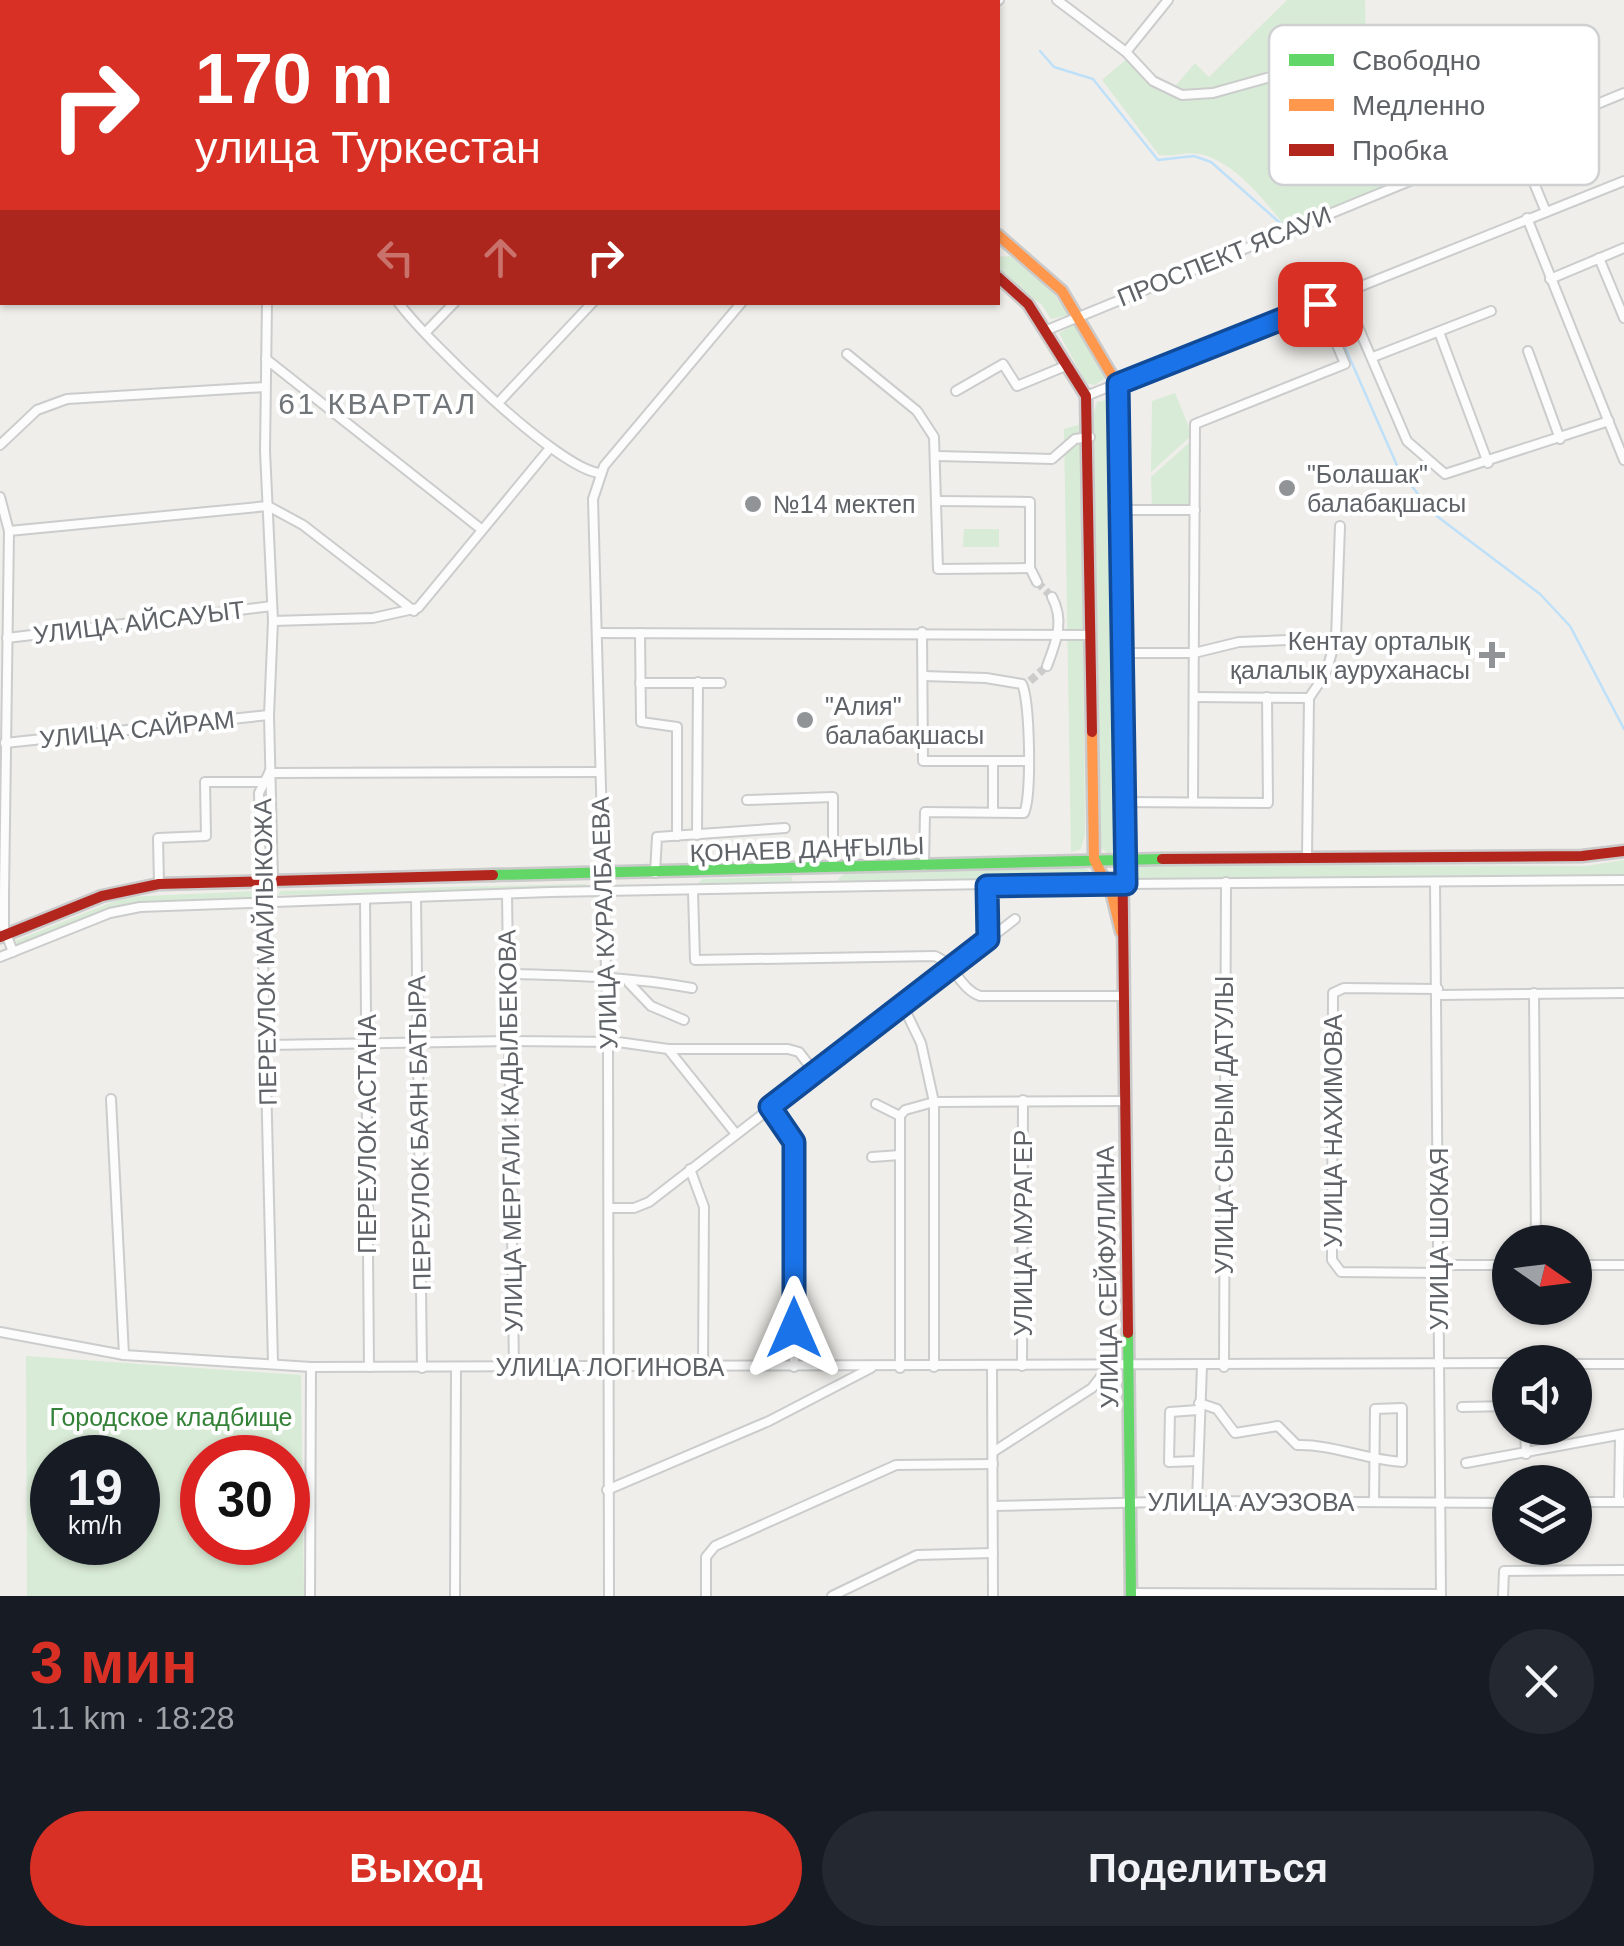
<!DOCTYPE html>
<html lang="ru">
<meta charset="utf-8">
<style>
:root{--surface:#171b24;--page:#242831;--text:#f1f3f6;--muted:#9ea1a6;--accent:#d93025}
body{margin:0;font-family:Arial,sans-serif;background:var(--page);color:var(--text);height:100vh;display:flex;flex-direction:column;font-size:38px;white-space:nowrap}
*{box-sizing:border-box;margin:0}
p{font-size:32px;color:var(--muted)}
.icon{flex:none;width:55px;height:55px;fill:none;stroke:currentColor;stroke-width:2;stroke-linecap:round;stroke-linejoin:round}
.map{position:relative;height:1596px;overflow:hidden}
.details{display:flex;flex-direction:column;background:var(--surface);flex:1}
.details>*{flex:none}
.hud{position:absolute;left:0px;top:0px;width:1000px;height:305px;box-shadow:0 2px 8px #0004;background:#d93025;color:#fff;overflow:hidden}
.needle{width:65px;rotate:104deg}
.controls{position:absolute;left:1492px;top:1225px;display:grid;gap:20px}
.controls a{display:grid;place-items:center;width:100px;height:100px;border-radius:50%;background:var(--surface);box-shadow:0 2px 8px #0004;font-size:50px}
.speed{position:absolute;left:30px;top:1435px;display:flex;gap:20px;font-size:50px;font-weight:700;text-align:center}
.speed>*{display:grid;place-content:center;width:130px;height:130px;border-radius:50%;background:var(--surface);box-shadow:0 2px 8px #0004;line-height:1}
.speed small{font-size:25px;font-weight:400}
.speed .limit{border:15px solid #d22;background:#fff;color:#111}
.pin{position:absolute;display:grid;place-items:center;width:85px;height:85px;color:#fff;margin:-42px;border-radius:20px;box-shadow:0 5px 15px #0006}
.me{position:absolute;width:110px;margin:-55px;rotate:0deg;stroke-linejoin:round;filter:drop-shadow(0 0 8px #0008)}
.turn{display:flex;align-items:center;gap:35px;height:210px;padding:0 30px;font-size:45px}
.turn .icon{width:130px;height:130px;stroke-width:2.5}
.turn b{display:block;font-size:70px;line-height:85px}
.lanes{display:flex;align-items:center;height:95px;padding:0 30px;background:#0003;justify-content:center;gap:50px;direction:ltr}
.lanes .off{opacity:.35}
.round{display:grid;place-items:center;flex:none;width:105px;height:105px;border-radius:52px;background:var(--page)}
.head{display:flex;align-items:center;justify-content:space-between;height:170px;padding:0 30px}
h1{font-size:60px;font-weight:800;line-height:75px;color:var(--accent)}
.button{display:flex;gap:20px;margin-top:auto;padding:20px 30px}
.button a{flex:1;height:115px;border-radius:60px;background:var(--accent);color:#fff;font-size:40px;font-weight:800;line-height:115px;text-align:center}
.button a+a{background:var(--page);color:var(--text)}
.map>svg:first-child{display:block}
.green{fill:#d8ebd6;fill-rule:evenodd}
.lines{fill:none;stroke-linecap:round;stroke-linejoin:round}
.stream{stroke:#bfe0f9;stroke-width:2.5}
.street-tunnel{stroke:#cbcbca;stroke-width:8;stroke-dasharray:8 4;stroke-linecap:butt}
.street-casing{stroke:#cbcccc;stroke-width:12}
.fast-casing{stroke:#cacacb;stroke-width:15}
.slow-casing{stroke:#cacacb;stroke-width:15}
.jam-casing{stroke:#cacacb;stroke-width:15}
.street{stroke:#fdfcfc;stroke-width:8}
.fast{stroke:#63d668;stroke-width:10}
.slow{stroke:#ff974d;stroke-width:10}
.jam{stroke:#b3261e;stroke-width:10}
.route-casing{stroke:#114b97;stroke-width:25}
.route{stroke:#1a73e8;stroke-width:18}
.poi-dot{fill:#919496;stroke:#fff;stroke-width:4}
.labels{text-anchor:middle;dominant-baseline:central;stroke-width:8;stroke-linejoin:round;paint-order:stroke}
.street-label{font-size:25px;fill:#5f6368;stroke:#fff}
.poi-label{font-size:25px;fill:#5f6368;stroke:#fff;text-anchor:start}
.park-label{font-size:25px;fill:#348238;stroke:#fff}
.quarter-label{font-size:30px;letter-spacing:2.5px;fill:#70757a;stroke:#fff}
.key{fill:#fff;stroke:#cfd0d2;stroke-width:2.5}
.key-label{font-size:28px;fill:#5f6368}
</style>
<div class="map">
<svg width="1624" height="1596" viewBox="0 0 1624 1596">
<rect width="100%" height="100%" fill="#efeeea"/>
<g class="green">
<path d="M1287 0H1365L1367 80 1403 179 1286 227C1265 201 1234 161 1200 154 1187 151 1173 157 1159 155L1102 80 1130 56 1171 91 1195 63 1209 77Z"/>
<path d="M1010 256 1050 289 1069 315 1051 319 1042 305 998 273V257Z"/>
<path d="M1075 324 1108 376 1095 385 1086 383 1059 333Z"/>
<path d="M1175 393 1192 435 1151 472 1152 401Z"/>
<path d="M1107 400 1114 416 1117 841 1116 849 1108 854 1098 845 1094 412 1097 402Z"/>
<path d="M1081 424 1085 834 1081 849 1071 852 1064 429Z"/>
<path d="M1190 442 1192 507 1152 508 1151 477Z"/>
<path d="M964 529H999V547H963Z"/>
<path d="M1624 860V878L1133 880 1132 865 1586 866Z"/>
<path d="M1084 867 1091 872 1089 879 842 887 838 879 847 871Z"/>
<path d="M791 876 794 885 699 887 698 883 703 879Z"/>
<path d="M587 884V892L277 895 281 891Z"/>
<path d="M255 891 258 899 143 905 19 947 15 941 125 897Z"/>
<path d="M26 1356 301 1375 304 1596H27ZM52 1458H138V1542H52ZM202 1458H288V1542H202Z"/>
</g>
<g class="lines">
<g class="stream">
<path d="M1040 51 1054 67 1093 79 1158 160 1194 156 1211 162 1280 223"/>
<path d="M1336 327 1399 470 1434 514 1540 594 1570 626 1624 729"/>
</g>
<g class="street-tunnel">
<path d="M1037 582 1052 597"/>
<path d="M1030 681 1047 666"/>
</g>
<g class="street-casing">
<g id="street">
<path d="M140 0 142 2"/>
<path d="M626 0 628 2"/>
<path d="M808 0 811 2"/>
<path d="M1057 0 1126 52 1153 81 1182 95 1213 93 1324 62 1348 47"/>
<path d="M72 2 74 0"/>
<path d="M503 2 506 0"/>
<path d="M615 2 617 0"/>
<path d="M720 2 722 0"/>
<path d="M800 2 802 0"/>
<path d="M931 2 933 0"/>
<path d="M996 2 999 0"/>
<path d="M1126 52 1168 0"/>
<path d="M0 84 2 81"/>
<path d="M1515 137 1546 212"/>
<path d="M1527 218 1624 460"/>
<path d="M1599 258 1624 318"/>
<path d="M1550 279 1624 248"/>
<path d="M1344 294 1407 441 1445 474 1609 421"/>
<path d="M267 302 265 451 273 621 269 715 273 882"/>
<path d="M398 302C425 339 559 470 600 473"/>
<path d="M1047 330 1624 93"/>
<path d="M1439 332 1488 463"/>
<path d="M425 333 455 302"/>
<path d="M1528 351 1560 439"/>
<path d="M847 354 917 411 934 437 938 569 1030 568"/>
<path d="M1373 357 1491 311"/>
<path d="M266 359 481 529"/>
<path d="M956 391 1003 364 1017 386 1068 365"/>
<path d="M1086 396 1624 181"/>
<path d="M499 402 593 302"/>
<path d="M0 445 37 410 67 399 265 387"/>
<path d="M936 456 1052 459 1075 439 1090 437"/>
<path d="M0 497 9 531 4 895V928L13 952"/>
<path d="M937 501 1030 502V568L1037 582"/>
<path d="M1121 510H1195"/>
<path d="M9 531 268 506 303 525 414 611"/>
<path d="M273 621 373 618 418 608 550 448"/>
<path d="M922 632 923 761H1027"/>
<path d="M597 633 1091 635"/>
<path d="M640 633 641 722 677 727V836"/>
<path d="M7 638 272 606"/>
<path d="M1122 653H1194L1239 642 1336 638"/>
<path d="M1047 666C1056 642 1065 621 1052 597"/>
<path d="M923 676 986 678 1022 684C1030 701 1032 797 1024 813L925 812 924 866"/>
<path d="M640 683H721"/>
<path d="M1194 697 1309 698"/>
<path d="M5 743 269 715"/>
<path d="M269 773 259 793 273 1363"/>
<path d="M269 773 600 772"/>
<path d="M747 800 833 797V868"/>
<path d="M1123 802 1268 803 1267 697"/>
<path d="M1193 802 1195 424 1345 364 1320 304"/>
<path d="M993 812V762"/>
<path d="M697 835 698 682"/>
<path d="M1307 857 1309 698 1326 673 1336 638 1340 526"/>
<path d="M655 873 657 837 785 828"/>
<path d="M1435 882 1441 1596"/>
<path d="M159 884 158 838 206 836 205 782H264"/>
<path d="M1126 884 1624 880"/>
<path d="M987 885 988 939"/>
<path d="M693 891 695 960 935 956C955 964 960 989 980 996H1125"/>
<path d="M507 894 514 1367"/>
<path d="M416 898 422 1368"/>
<path d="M365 900 369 1367"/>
<path d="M0 957 110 913 140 907 550 892 1094 882"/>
<path d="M509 974C572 975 631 977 692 988"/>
<path d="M629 983 651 1006 684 1020"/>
<path d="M1438 989 1344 988 1333 993 1332 1260 1341 1272 1440 1273"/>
<path d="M1534 993 1536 1242"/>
<path d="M1438 995 1624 993"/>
<path d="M904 1008 921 1043 934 1102V1367"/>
<path d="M268 1045 510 1041 618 1042 668 1049H788L799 1052 815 1073"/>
<path d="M668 1049 736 1134"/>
<path d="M111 1099 124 1355"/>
<path d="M876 1104 900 1116"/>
<path d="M769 1107 794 1143V1367"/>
<path d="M900 1116 905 1110 934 1102 1125 1101"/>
<path d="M872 1157 900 1155"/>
<path d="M690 1169 704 1207 703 1367"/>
<path d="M609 1208H634L649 1202 1015 919"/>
<path d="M1440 1265H1510"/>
<path d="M1575 1265H1624"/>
<path d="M0 1332 124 1355 311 1367 1510 1363"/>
<path d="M1575 1364H1624"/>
<path d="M992 1366 993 1596"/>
<path d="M1022 1366 1023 1100"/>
<path d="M1224 1367 1226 882"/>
<path d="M900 1368V1116"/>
<path d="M1199 1403 1217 1409 1235 1433 1278 1426 1297 1445C1332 1444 1366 1460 1402 1462V1408L1375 1409 1374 1502"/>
<path d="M1462 1407 1510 1406"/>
<path d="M1525 1428 1526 1454"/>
<path d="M993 1452 1092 1388 1110 1365"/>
<path d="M1198 1461 1169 1462 1170 1412 1198 1410"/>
<path d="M1466 1463 1624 1434"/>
<path d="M607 1490 769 1421 871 1368"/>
<path d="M1197 1501 1202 1366"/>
<path d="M1575 1502H1624"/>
<path d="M1619 1502 1620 1435"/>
<path d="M993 1506 1197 1501 1510 1503"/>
<path d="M1131 1593 1441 1594"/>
<path d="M310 1596 311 1367"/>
<path d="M455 1596 456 1368"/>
<path d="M609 1596 608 1042 593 499 604 466 742 302"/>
<path d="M706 1596V1557L715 1546 896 1465 993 1464"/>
<path d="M832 1596 917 1555 993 1553"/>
<path d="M1503 1596 1504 1571 1624 1570"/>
</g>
</g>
<g class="fast-casing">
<g id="fast">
<path d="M493 875 1162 859"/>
<path d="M1128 1333 1131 1596"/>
</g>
</g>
<g class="slow-casing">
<g id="slow">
<path d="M712 0 715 2"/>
<path d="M998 235 1062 291 1117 384 1119 585"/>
<path d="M1092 732 1094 859 1112 895 1121 932"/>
</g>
</g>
<g class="jam-casing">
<g id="jam">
<path d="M666 0 669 2"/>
<path d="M998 277 1028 304 1086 396 1092 732"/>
<path d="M1119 585 1128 1333"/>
<path d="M1162 859 1582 856 1624 851"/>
<path d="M1094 882 1126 884"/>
<path d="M0 937 102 896 159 884 493 875"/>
</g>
</g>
<use href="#street" class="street"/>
<use href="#fast" class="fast"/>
<use href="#slow" class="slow"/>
<use href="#jam" class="jam"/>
</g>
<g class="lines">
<g class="route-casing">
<path id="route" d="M794 1328V1142L770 1107 988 939 987 886 1126 884 1118 384 1320 304"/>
</g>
<use href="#route" class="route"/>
</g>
<g class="poi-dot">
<circle cx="1287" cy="488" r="10"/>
<circle cx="753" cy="504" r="10"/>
<path d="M1487 640h10v10h10v10h-10v10h-10v-10h-10v-10h10z"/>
<circle cx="805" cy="720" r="10"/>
</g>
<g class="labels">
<g class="street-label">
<text transform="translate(1224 256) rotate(-22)">ПРОСПЕКТ ЯСАУИ</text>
<text transform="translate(139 622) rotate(-7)">УЛИЦА АЙСАУЫТ</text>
<text transform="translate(137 729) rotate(-6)">УЛИЦА САЙРАМ</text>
<text transform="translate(807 849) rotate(-2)">ҚОНАЕВ ДАҢҒЫЛЫ</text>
<text transform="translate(604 923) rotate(-92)">УЛИЦА КУРАЛБАЕВА</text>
<text transform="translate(265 952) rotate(-91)">ПЕРЕУЛОК МАЙЛЫКОЖА</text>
<text transform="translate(1224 1125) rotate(-90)">УЛИЦА СЫРЫМ ДАТУЛЫ</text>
<text transform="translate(510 1131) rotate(-91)">УЛИЦА МЕРГАЛИ КАДЫЛБЕКОВА</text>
<text transform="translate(1333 1131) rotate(-90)">УЛИЦА НАХИМОВА</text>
<text transform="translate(419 1133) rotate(-91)">ПЕРЕУЛОК БАЯН БАТЫРА</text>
<text transform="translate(367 1134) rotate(-90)">ПЕРЕУЛОК АСТАНА</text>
<text transform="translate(1023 1233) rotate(-90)">УЛИЦА МУРАГЕР</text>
<text transform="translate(1439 1239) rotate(-90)">УЛИЦА ШОКАЯ</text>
<text transform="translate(1107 1277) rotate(-91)">УЛИЦА СЕЙФУЛЛИНА</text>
<text x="610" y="1367">УЛИЦА ЛОГИНОВА</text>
<text x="1251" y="1502">УЛИЦА АУЭЗОВА</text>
</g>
<g class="poi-label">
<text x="1307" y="474">"Болашак"<tspan x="1307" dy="29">балабақшасы</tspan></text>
<text x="773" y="504">№14 мектеп</text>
<text x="1470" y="641" text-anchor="end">Кентау орталық<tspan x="1470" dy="29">қалалық ауруханасы</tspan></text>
<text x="825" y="706">"Алия"<tspan x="825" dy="29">балабақшасы</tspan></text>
</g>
<g class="park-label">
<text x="171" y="1417">Городское кладбище</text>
</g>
<g class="quarter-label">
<text x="378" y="403">61 КВАРТАЛ</text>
</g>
</g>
<rect x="1269" y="25" width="330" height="160" rx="15" class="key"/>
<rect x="1289" y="54" width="45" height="12" fill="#63d668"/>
<rect x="1289" y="99" width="45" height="12" fill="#ff974d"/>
<rect x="1289" y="144" width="45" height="12" fill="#b3261e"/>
<g class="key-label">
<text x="1352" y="70">Свободно</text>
<text x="1352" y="115">Медленно</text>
<text x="1352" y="160">Пробка</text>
</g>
</svg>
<div class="controls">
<a><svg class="needle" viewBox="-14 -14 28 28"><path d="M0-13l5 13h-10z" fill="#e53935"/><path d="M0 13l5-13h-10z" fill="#9ea1a6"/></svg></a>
<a><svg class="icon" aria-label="sound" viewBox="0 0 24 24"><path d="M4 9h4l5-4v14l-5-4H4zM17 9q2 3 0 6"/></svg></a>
<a><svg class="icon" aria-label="layers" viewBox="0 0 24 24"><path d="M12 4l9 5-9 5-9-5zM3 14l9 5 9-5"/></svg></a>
</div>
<div class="speed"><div>19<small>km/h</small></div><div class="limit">30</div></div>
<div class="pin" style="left:1320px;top:304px;background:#d93025"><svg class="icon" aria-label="arrive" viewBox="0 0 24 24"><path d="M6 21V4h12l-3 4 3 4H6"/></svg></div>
<svg class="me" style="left:794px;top:1328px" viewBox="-20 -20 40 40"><path d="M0-17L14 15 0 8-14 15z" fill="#1a73e8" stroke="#fff" stroke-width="4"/></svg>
<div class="hud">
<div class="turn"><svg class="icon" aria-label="right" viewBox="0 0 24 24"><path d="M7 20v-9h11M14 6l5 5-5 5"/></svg><div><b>170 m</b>улица Туркестан</div></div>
<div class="lanes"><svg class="icon off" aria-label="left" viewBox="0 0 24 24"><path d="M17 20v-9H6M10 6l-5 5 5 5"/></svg><svg class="icon off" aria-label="ahead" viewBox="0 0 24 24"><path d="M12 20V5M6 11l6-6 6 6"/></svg><svg class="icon" aria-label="right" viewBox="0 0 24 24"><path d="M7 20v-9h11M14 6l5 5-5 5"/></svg></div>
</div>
</div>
<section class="details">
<div class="head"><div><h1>3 мин</h1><p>1.1 km · 18:28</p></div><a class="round"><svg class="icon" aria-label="close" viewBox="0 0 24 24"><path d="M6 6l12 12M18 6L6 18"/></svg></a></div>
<div class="button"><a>Выход</a><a>Поделиться</a></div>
</section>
